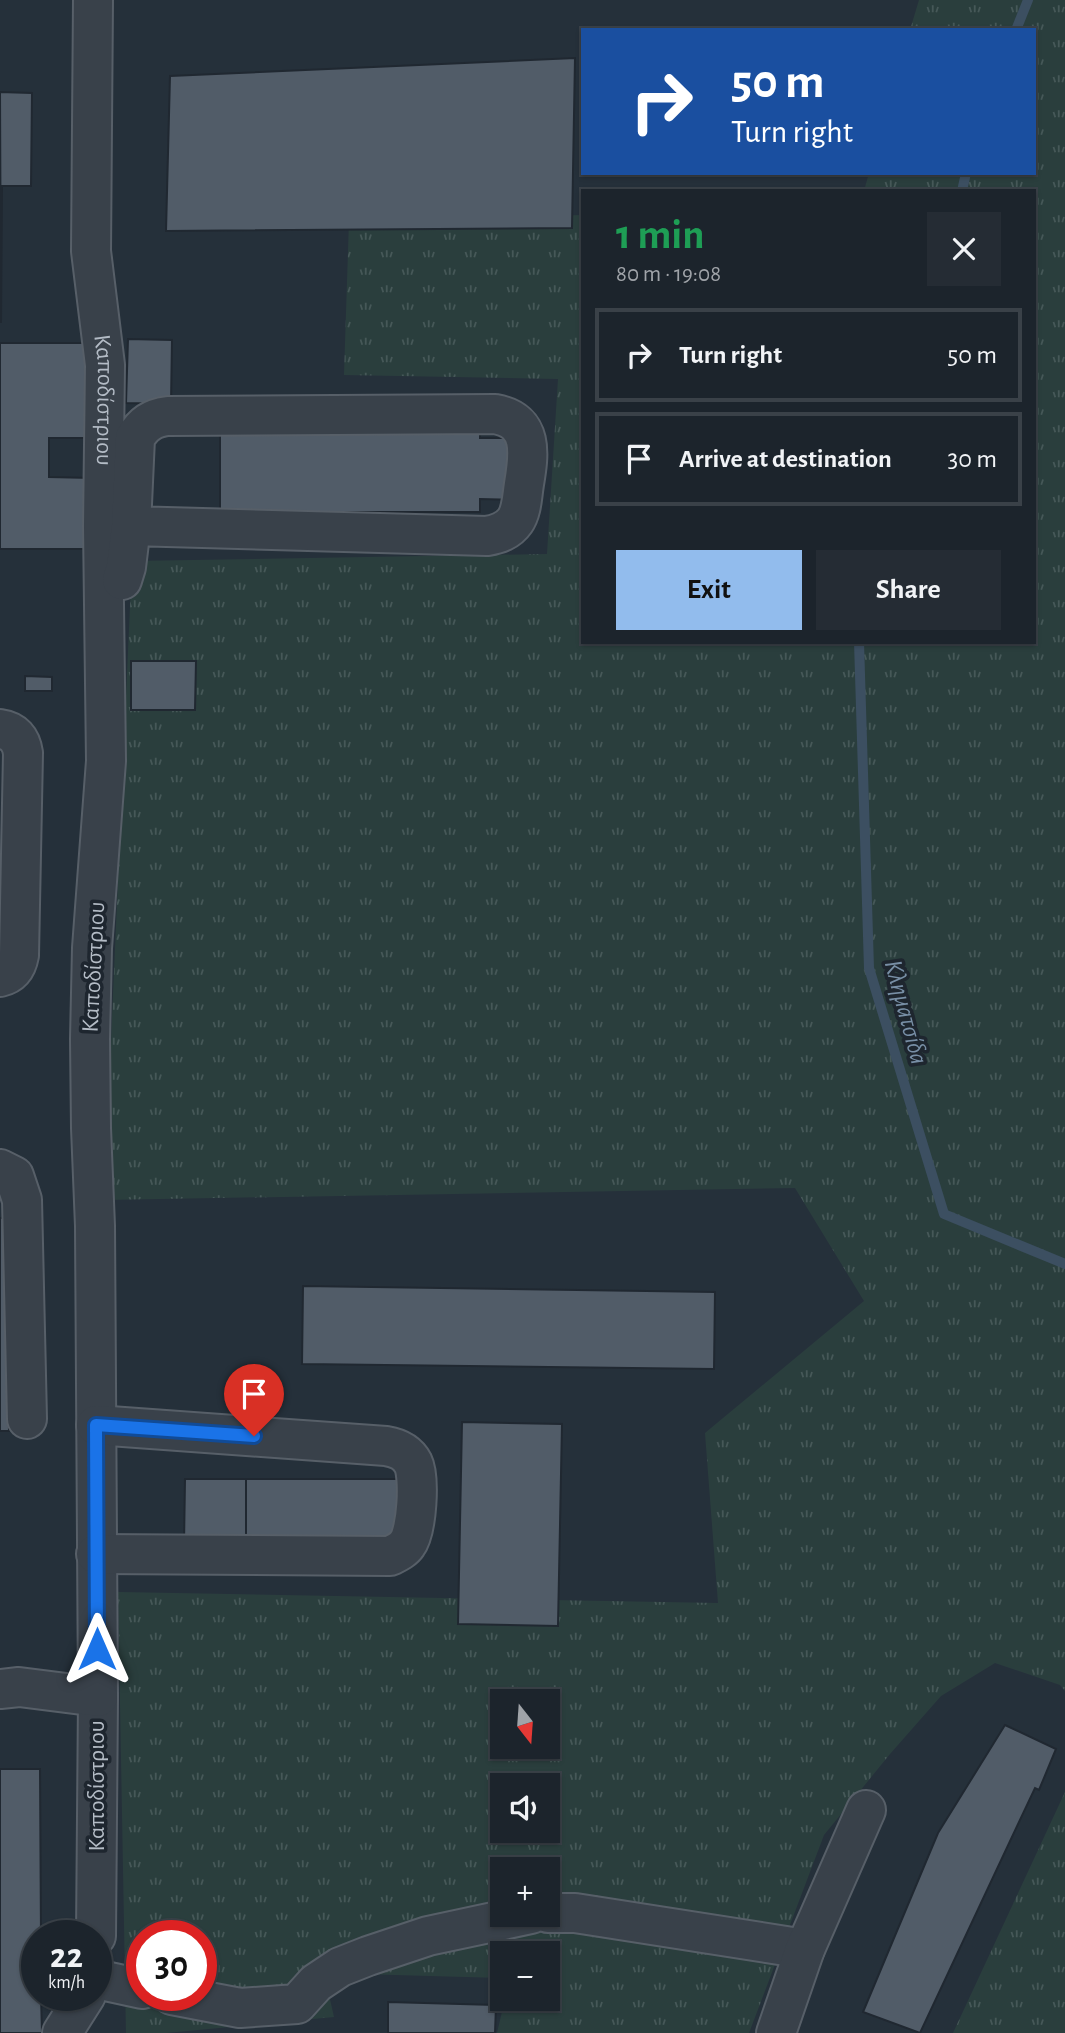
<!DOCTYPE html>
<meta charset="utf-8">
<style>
:root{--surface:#1c242c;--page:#252c34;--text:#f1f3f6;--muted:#a0a4a9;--line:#3a4148;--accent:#92bced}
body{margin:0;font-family:"Alegreya Sans",sans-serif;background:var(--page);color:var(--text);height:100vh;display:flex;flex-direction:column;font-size:26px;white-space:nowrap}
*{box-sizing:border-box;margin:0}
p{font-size:23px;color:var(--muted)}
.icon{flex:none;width:38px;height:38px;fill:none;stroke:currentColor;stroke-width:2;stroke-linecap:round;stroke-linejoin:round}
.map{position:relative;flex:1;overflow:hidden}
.sheet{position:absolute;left:581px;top:189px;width:455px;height:455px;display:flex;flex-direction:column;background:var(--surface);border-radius:0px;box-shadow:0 2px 5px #0004,0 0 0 2px var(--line)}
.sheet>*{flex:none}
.top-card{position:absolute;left:581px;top:28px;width:455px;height:147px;border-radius:0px;box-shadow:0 2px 5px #0004,0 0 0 2px var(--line);background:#1a4fa0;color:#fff;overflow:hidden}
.needle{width:46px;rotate:163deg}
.fabs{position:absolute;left:490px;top:1689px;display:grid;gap:14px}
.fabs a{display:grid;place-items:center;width:70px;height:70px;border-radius:0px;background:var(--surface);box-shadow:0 2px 5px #0004,0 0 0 2px var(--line);font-size:35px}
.speed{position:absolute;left:21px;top:1920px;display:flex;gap:14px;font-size:35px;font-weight:700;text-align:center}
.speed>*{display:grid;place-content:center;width:91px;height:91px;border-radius:50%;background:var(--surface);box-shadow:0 2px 5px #0004,0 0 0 2px var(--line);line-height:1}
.speed small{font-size:18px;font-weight:400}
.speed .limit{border:10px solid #d22;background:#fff;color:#111}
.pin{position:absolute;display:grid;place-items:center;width:60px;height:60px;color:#fff;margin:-72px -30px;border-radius:50% 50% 50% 0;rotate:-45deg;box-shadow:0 0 7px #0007}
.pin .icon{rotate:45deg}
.me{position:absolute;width:77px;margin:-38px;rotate:0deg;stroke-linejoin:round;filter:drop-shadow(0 0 5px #0008)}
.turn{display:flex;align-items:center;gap:24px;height:147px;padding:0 35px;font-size:32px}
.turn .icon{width:91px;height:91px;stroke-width:2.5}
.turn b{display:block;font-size:49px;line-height:60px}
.round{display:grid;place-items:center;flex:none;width:74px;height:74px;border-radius:0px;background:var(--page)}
.headline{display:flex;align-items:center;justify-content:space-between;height:119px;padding:0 35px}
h1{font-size:42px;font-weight:600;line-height:52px;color:#1e9e55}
.button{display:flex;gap:14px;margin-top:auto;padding:14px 35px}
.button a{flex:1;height:80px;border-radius:0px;background:var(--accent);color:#111;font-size:28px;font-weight:600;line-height:80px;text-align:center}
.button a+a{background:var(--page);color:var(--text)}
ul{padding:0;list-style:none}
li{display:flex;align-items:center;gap:21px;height:94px;margin:0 14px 10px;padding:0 21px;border:4px solid var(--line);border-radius:0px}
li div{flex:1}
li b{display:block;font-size:26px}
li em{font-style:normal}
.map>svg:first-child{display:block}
.grass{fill:url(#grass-tufts);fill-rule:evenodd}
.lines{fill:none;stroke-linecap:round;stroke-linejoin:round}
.stream{stroke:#3c4f61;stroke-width:10}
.building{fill:#515c68;stroke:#202831;stroke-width:2}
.minor-casing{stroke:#575f68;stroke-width:42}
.minor{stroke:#39414a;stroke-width:38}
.route-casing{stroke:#114b97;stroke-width:18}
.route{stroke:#1a73e8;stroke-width:12}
.labels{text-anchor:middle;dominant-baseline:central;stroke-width:7;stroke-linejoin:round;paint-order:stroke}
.street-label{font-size:24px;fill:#b4bcc6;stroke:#1e262f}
.water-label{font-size:26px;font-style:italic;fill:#788fa6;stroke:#1e262f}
</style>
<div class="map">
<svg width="1065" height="2033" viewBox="0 0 1065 2033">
<defs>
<pattern id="grass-tufts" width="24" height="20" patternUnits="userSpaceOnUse" patternTransform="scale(1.75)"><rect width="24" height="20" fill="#2a3e3d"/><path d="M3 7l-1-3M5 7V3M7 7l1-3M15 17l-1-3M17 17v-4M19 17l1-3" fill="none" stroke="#465858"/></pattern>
</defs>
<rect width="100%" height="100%" fill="#25303a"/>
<g class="grass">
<path d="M919 0H1065V1691L1060 1685 995 1663 941 1696 890 1754 824 1835 749 2033H497L505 1999 548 1998V1953H502V1978L324 1973 334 2017 166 2033H126L118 1592 718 1603 705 1433 864 1301 795 1188 104 1200 132 561 547 554 558 379 344 375 349 221 583 215V642H1034V191H864L869 173H1034V30H910ZM502 1701H548V1746H502ZM502 1785H548V1830H502ZM502 1869H548V1914H502ZM142 1936H201V1995H142Z"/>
<path d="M1065 1792V2033H953Z"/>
</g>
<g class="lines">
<g class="stream">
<path d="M1016 30 1028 0"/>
<path d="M962 191 966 173"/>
<path d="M859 642 869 968 944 1214 1065 1264"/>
</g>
</g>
<g class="building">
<path d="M575 58 572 228 166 231 170 76Z"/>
<path d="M0 92 32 93 31 186H2L1 323Z"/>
<path d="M128 339 172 340 171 404 126 403Z"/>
<path d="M0 343H88L87 438H49V477L93 478 92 549H0Z"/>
<path d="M220 428H480V438H515V500L480 499V512H220Z"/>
<path d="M131 661H196L195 710H131Z"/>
<path d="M25 676 52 677V691H25Z"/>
<path d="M0 1218H7L9 1431H0Z"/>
<path d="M303 1286 715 1292 714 1369 302 1364Z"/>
<path d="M462 1422 562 1424 558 1626 458 1624Z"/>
<path d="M185 1479H246V1545H184Z"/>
<rect x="246" y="1479" width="151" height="66"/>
<path d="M1005 1725 1056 1749 1039 1790 1035 1788 920 2033 863 2012 938 1833Z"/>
<path d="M0 1769H40L41 1936H37V1995H41L42 2033H0Z"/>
<path d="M388 2002 496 2005 495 2033H388Z"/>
</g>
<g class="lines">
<g class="minor-casing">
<g id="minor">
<path id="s1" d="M93 0 91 251 105 365 103 526 106 761 92 948 90 1039 91 1128 95 1226 98 1697 96 1936"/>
<path d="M122 580 126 567 131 526 487 536C498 534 508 531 515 521 522 511 522 496 524 484 529 454 534 421 495 414L168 416C152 418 143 424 135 438L131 526"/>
<path d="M0 729C14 731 21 739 23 753L19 955C17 966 12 974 0 977"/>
<path d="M0 1169 14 1176 22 1200 27 1419"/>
<path d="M96 1425 386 1446C398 1448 407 1452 413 1463 420 1477 417 1531 407 1544 403 1550 396 1553 390 1556L96 1554"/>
<path d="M0 1689 19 1687 98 1697"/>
<path d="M548 1913H575L805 1949"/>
<path d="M96 1979 142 1989"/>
<path d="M172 1995 240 2008 297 2004 316 1983 340 1967 368 1956 428 1936 531 1914"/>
<path d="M62 2033 86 1995"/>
<path d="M776 2033 805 1949 866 1810"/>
</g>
</g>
<use href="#minor" class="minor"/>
</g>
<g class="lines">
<g class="route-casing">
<path id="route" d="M97 1649 96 1425 254 1436"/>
</g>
<use href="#route" class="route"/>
</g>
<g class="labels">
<g class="street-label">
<text stroke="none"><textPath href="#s1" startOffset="401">Καποδίστριου</textPath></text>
<text transform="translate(94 967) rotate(-87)">Καποδίστριου</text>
<text transform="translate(97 1786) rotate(-90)">Καποδίστριου</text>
</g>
<g class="water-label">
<text transform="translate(906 1012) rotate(75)">Κληματσίδα</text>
</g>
</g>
</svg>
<div class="fabs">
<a><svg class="needle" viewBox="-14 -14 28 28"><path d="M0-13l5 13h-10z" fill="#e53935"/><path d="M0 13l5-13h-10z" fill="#a0a4a9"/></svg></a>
<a><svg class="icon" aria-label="sound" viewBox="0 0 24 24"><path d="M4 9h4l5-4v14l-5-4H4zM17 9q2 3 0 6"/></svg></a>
<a>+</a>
<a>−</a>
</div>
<div class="speed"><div>22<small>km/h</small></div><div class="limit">30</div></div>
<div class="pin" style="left:254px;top:1436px;background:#d93025"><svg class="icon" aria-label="arrive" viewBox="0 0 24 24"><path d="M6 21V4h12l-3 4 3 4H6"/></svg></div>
<svg class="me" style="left:97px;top:1649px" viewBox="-20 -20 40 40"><path d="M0-17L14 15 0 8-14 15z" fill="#1a73e8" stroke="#fff" stroke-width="4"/></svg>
<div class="top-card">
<div class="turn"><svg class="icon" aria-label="right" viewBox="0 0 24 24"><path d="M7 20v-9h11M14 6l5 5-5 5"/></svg><div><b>50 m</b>Turn right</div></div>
</div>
<section class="sheet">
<div class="headline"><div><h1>1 min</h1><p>80 m · 19:08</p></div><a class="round"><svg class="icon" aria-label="close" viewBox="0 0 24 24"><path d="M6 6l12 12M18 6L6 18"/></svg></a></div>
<ul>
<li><svg class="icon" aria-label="right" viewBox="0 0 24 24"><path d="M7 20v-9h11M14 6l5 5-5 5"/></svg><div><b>Turn right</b></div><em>50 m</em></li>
<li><svg class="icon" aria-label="arrive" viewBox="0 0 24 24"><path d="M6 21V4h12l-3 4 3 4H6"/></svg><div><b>Arrive at destination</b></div><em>30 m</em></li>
</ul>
<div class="button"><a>Exit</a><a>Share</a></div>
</section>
</div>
